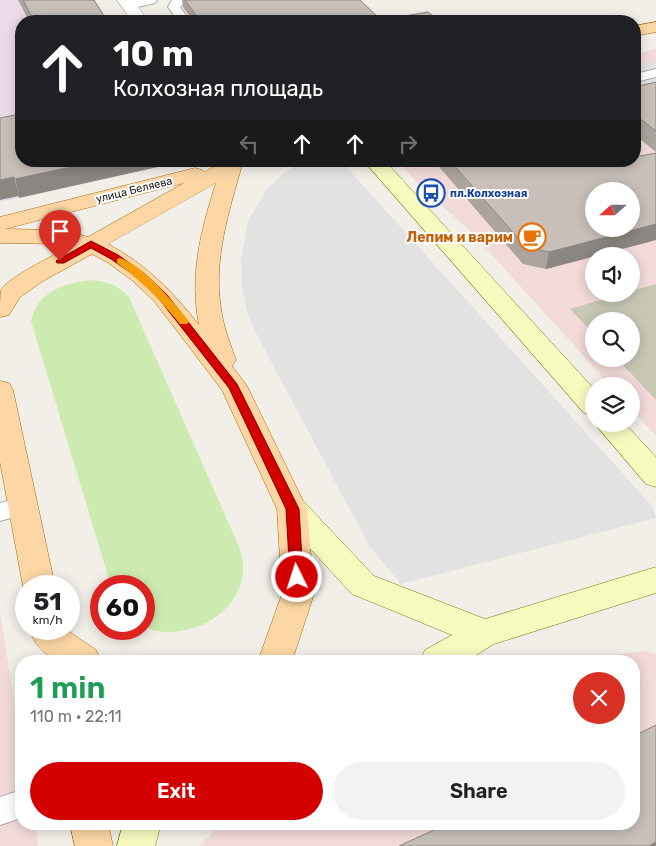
<!DOCTYPE html>
<meta charset="utf-8">
<style>
:root{--surface:#fff;--page:#f2f2f2;--text:#202124;--muted:#757577;--accent:#d40000}
body{margin:0;font-family:Rubik,sans-serif;background:var(--page);color:var(--text);height:100vh;display:flex;flex-direction:column;font-size:19px;white-space:nowrap}
*{box-sizing:border-box;margin:0}
p{font-size:16px;color:var(--muted)}
.icon{flex:none;width:28px;height:28px;fill:none;stroke:currentColor;stroke-width:2;stroke-linecap:round;stroke-linejoin:round}
.map{position:relative;flex:1;overflow:hidden}
.sheet{position:absolute;left:15px;top:655px;width:625px;height:175px;display:flex;flex-direction:column;background:var(--surface);border-radius:20px;box-shadow:0 2px 12px #0003}
.sheet>*{flex:none}
.top-card{position:absolute;left:15px;top:15px;width:626px;height:152px;border-radius:20px;box-shadow:0 2px 12px #0003;background:#202124;color:#fff;overflow:hidden}
.needle{width:32px;rotate:249deg}
.buttons{position:absolute;left:585px;top:182px;display:grid;gap:10px}
.buttons a{display:grid;place-items:center;width:55px;height:55px;border-radius:50%;background:var(--surface);box-shadow:0 2px 12px #0003;font-size:25px}
.speed{position:absolute;left:15px;top:575px;display:flex;gap:10px;font-size:25px;font-weight:700;text-align:center}
.speed>*{display:grid;place-content:center;width:65px;height:65px;border-radius:50%;background:var(--surface);box-shadow:0 2px 12px #0003;line-height:1}
.speed small{font-size:12px;font-weight:400}
.speed .limit{border:8px solid #d22;background:#fff;color:#111}
.pin{position:absolute;display:grid;place-items:center;width:42px;height:42px;color:#fff;margin:-51px -21px;border-radius:50% 50% 50% 0;rotate:-45deg;box-shadow:0 0 5px #0007}
.pin .icon{rotate:45deg}
.me{position:absolute;width:55px;margin:-28px;rotate:356deg;stroke-linejoin:round;filter:drop-shadow(0 0 4px #0008)}
.turn{display:flex;align-items:center;gap:18px;height:105px;padding:0 15px;font-size:22px}
.turn .icon{width:65px;height:65px;stroke-width:2.5}
.turn b{display:block;font-size:35px;line-height:42px}
.lanes{display:flex;align-items:center;height:48px;padding:0 15px;background:#0003;justify-content:center;gap:25px;direction:ltr}
.lanes .off{opacity:.35}
.round{display:grid;place-items:center;flex:none;width:52px;height:52px;border-radius:26px;background:var(--page)}
.overview{display:flex;align-items:center;justify-content:space-between;height:85px;padding:0 15px}
h1{font-size:30px;font-weight:600;line-height:38px;color:#1e9e55}
.button{display:flex;gap:10px;margin-top:auto;padding:10px 15px}
.button a{flex:1;height:58px;border-radius:30px;background:var(--accent);color:#fff;font-size:20px;font-weight:600;line-height:58px;text-align:center}
.button a+a{background:var(--page);color:var(--text)}
.map>svg:first-child{display:block}
.commercial{fill:#f2dad9;fill-rule:evenodd}
.industrial{fill:#ebdbe8}
.construction{fill:#c7c7b4}
.grass{fill:#cdebb0}
.parking{fill:#e2e2e2}
.lines{fill:none;stroke-linecap:round;stroke-linejoin:round}
.service-casing{stroke:#a9a9a9;stroke-width:2}
.tertiary-casing{stroke:#a9a9a9;stroke-width:1}
.secondary-casing{stroke:#707d05;stroke-width:1}
.primary-casing{stroke:#a06b00;stroke-width:1}
.service{fill:#fff;fill-rule:evenodd}
.tertiary{fill:#fff;fill-rule:evenodd}
.secondary{fill:#f7fabf;fill-rule:evenodd}
.primary{fill:#fcd6a4;fill-rule:evenodd}
.wall{fill:#aba49e}
.shaded-wall{fill:#8b8681}
.building{fill:#c7bfb8;stroke:#8b8681;fill-rule:evenodd}
.route{fill:#d40000;stroke:#8a0000}
.slow{fill:#f59e0b}
.labels{text-anchor:middle;dominant-baseline:central;stroke-width:4;stroke-linejoin:round;paint-order:stroke}
.far-street-label{font-size:11px;fill:#222;stroke:#fff}
.far-transit-label{font-size:11px;font-weight:bold;fill:#164399;stroke:#fff;text-anchor:start}
.food-label{font-size:14px;font-weight:bold;fill:#c56008;stroke:#fff;text-anchor:end}
</style>
<div class="map">
<svg width="656" height="846" viewBox="0 0 656 846">
<rect width="100%" height="100%" fill="#f2efe9"/>
<g class="commercial">
<path d="M656 49V436L631 409V386H611L472 233 418 184 398 161H635V54ZM594 191H631V229H594ZM594 256H631V294H594ZM594 321H631V359H594Z"/>
<path d="M0 613 21 742V824H35L38 846H0Z"/>
<path d="M643 651 656 654V846H200L221 824H634V661H588L599 657Z"/>
</g>
<path class="industrial" d="M0 0H95L108 21H21V161H176L173 164 0 202Z"/>
<path class="construction" d="M656 284V400L617 359H631V321H594V334L570 309 622 294H631V291Z"/>
<path class="grass" d="M92 280C109 283 117 284 129 297L240 549C241 556 244 565 243 572 240 608 205 631 170 632 162 633 152 629 144 628V586H111L31 321C38 291 64 283 92 280Z"/>
<g class="parking">
<path d="M656 62V88L635 92V66Z"/>
<path d="M303 161 342 162 652 506 656 518 401 584 370 547 257 335 247 312 242 286 241 259 248 221 267 189 284 173Z"/>
</g>
<g class="lines">
<g class="service-casing">
<g id="service">
<path d="M134 0H157L155 3 129 9 123 5 125 2Z"/>
<path d="M172 0H188L180 7 190 21H178L168 7Z"/>
<path d="M656 69V77L635 82V74Z"/>
<path d="M23 497 31 500 34 506 31 512 0 521V503Z"/>
<path d="M21 790V818L0 825V797Z"/>
</g>
</g>
<g class="tertiary-casing">
<path id="tertiary" d="M117 0H133L148 21H132Z"/>
</g>
<g class="secondary-casing">
<g id="secondary">
<path d="M364 161H385L594 389V415L584 413Z"/>
<path d="M595 424H625L656 457V487L646 484Z"/>
<path d="M292 497 303 501 374 576 485 619 656 567V593L494 644 466 661H420L425 650 452 635 352 594 281 517 277 509 281 501Z"/>
<path d="M123 824H161L155 846H117Z"/>
</g>
</g>
<g class="primary-casing">
<g id="primary">
<path d="M656 22V32L635 36V26Z"/>
<path d="M224 161H240L242 165C229 211 213 260 221 308 223 326 230 343 236 360L232 366 247 386 307 509 314 594 292 661H258L282 594 277 509 222 390 155 302 133 281 107 262 92 254 43 281 20 297 9 315 0 317C0 309 0 296 1 290 8 277 57 254 71 246L62 244 0 243V217L195 168 202 170 204 172ZM184 183 88 237 62 230 5 229ZM216 183C201 230 189 275 199 325 172 291 147 265 108 244Z"/>
<path d="M0 381 9 383 13 390 55 586H26V592L23 586 0 462Z"/>
<path d="M36 629H65L96 650 101 661C72 661 47 667 32 636Z"/>
<path d="M70 824H108L113 846H75Z"/>
</g>
</g>
<use href="#service" class="service"/>
<use href="#tertiary" class="tertiary"/>
<use href="#secondary" class="secondary"/>
<use href="#primary" class="primary"/>
</g>
<g class="wall">
<path d="M18 0H94L107 21H29Z"/>
<path d="M182 0H360L381 20 439 21H193L183 7Z"/>
<path d="M656 82V152L635 135V87Z"/>
<path d="M656 153V240L546 269 523 264 434 161H600L603 164Z"/>
</g>
<g class="shaded-wall">
<path d="M324 16V21H294Z"/>
<path d="M98 161H180V162L19 198 15 179Z"/>
<path d="M14 177 19 196 0 200V180Z"/>
<path d="M656 224V240L546 269 549 252Z"/>
<path d="M656 842V846H649Z"/>
</g>
<g class="building">
<path d="M23 0H94L107 21H34Z"/>
<path d="M185 0H360L381 20 428 12 439 21H330L324 16 294 21H200Z"/>
<path d="M656 82V131L635 115V87Z"/>
<path d="M20 114 21 118V161H98L15 179 14 177 0 180V118Z"/>
<path d="M656 153V224L549 252 526 247 450 161H600L603 164 617 161H635V157ZM594 191H631V229H594Z"/>
<path d="M656 725V842L649 846H399L447 824H634V736Z"/>
</g>
<path class="route" d="M91 241 118 255 145 274 167 295 237 384 299 509 303 577 301 581 297 582 292 581 290 577 286 509 229 388 160 300 138 278 111 259 91 248 64 263H57L56 261Z"/>
<path class="slow" d="M120 258C143 265 172 301 187 319L189 322 187 324H180C161 300 141 281 117 263V259Z"/>
<defs>
<g id="bus-ring" transform="scale(1.4375)"><circle r="9.5" fill="#fff" stroke="#1a4fb4" stroke-width="1.5"/><path d="M-5-6H5V4H4V6H2V4H-2V6H-4V4H-5ZM-3.5-4V0h7V-4ZM-3.5 1.2v1.5H-2V1.2ZM2 1.2v1.5H3.5V1.2Z" fill="#1a4fb4"/></g>
<g id="cafe-ring" transform="scale(1.4375)"><circle r="9.5" fill="#fff" stroke="#e8710a" stroke-width="1.5"/><path d="M-5.5-4.5H6V0H3Q3 3.5 0 3.5H-2.5Q-5.5 3.5-5.5 0ZM3-3.2v2h1.7v-2ZM-6 4.5H4V6H-6Z" fill="#e8710a"/></g>
</defs>
<g fill-rule="evenodd">
<use href="#bus-ring" x="431" y="193"/>
<use href="#cafe-ring" x="532" y="237"/>
</g>
<g class="labels">
<g class="far-street-label">
<text transform="translate(134 190) rotate(-14)">улица Беляева</text>
</g>
<g class="far-transit-label">
<text x="450" y="193">пл.Колхозная</text>
</g>
<g class="food-label">
<text x="513" y="237">Лепим и варим</text>
</g>
</g>
</svg>
<div class="buttons">
<a><svg class="needle" viewBox="-14 -14 28 28"><path d="M0-13l5 13h-10z" fill="#e53935"/><path d="M0 13l5-13h-10z" fill="#757577"/></svg></a>
<a><svg class="icon" aria-label="sound" viewBox="0 0 24 24"><path d="M4 9h4l5-4v14l-5-4H4zM17 9q2 3 0 6"/></svg></a>
<a><svg class="icon" aria-label="search" viewBox="0 0 24 24"><circle cx="10" cy="10" r="6"/><path d="M15 15l6 6"/></svg></a>
<a><svg class="icon" aria-label="layers" viewBox="0 0 24 24"><path d="M12 4l9 5-9 5-9-5zM3 14l9 5 9-5"/></svg></a>
</div>
<div class="speed"><div>51<small>km/h</small></div><div class="limit">60</div></div>
<div class="pin" style="left:60px;top:261px;background:#d93025"><svg class="icon" aria-label="arrive" viewBox="0 0 24 24"><path d="M6 21V4h12l-3 4 3 4H6"/></svg></div>
<svg class="me" style="left:297px;top:577px" viewBox="-20 -20 40 40"><circle r="17" fill="#d40000" stroke="#fff" stroke-width="3"/><path d="M0-11L8 9 0 5-8 9z" fill="#fff"/></svg>
<div class="top-card">
<div class="turn"><svg class="icon" aria-label="ahead" viewBox="0 0 24 24"><path d="M12 20V5M6 11l6-6 6 6"/></svg><div><b>10 m</b>Колхозная площадь</div></div>
<div class="lanes"><svg class="icon off" aria-label="left" viewBox="0 0 24 24"><path d="M17 20v-9H6M10 6l-5 5 5 5"/></svg><svg class="icon" aria-label="ahead" viewBox="0 0 24 24"><path d="M12 20V5M6 11l6-6 6 6"/></svg><svg class="icon" aria-label="ahead" viewBox="0 0 24 24"><path d="M12 20V5M6 11l6-6 6 6"/></svg><svg class="icon off" aria-label="right" viewBox="0 0 24 24"><path d="M7 20v-9h11M14 6l5 5-5 5"/></svg></div>
</div>
<section class="sheet">
<div class="overview"><div><h1>1 min</h1><p>110 m · 22:11</p></div><a class="round" style="background:#d93025;color:#fff"><svg class="icon" aria-label="close" viewBox="0 0 24 24"><path d="M6 6l12 12M18 6L6 18"/></svg></a></div>
<div class="button"><a>Exit</a><a>Share</a></div>
</section>
</div>
